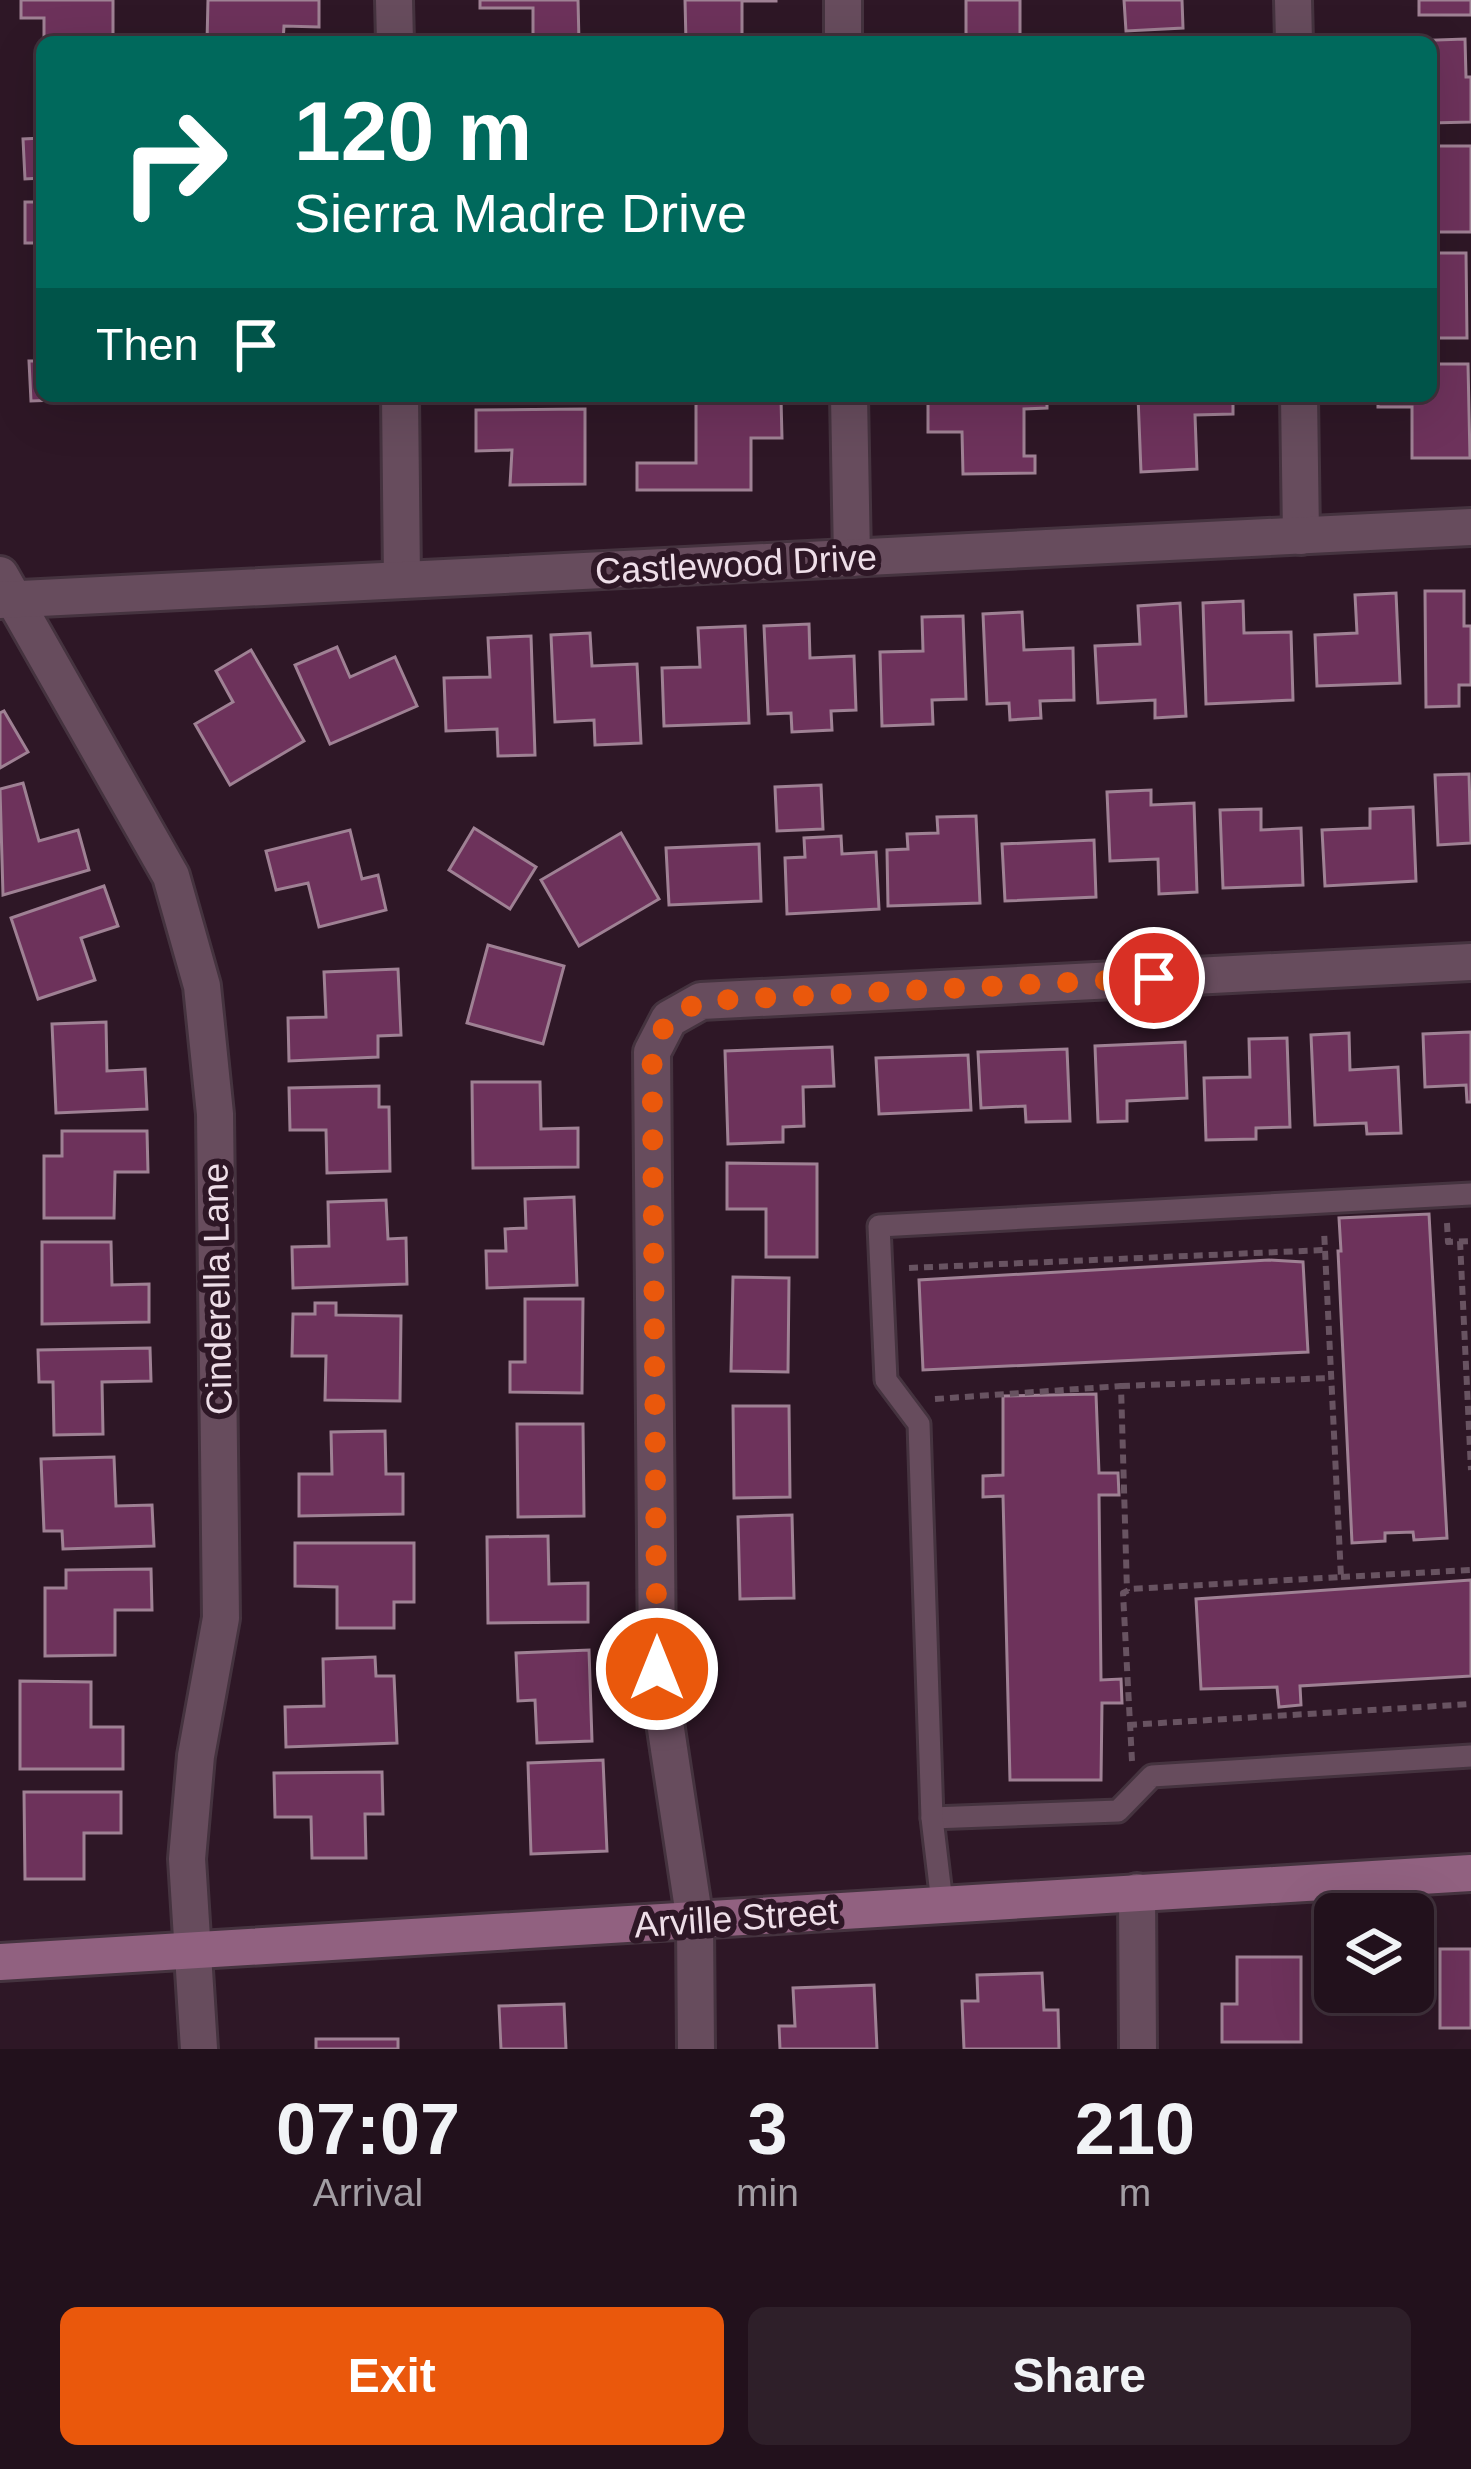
<!DOCTYPE html>
<style>
:root{--surface:#22111c;--page:#2e1f29;--text:#f1f3f6;--muted:#a29da3;--line:#3f313b;--accent:#ea580c}
body{margin:0;font-family:Helvetica,sans-serif;background:var(--page);color:var(--text);height:100vh;display:flex;flex-direction:column;font-size:45px;white-space:nowrap}
*{box-sizing:border-box;margin:0}
p{font-size:39px;color:var(--muted)}
.icon{flex:none;width:66px;height:66px;fill:none;stroke:currentColor;stroke-width:2;stroke-linecap:round;stroke-linejoin:round}
.map{position:relative;height:2049px;overflow:hidden}
.details{display:flex;flex-direction:column;background:var(--surface);flex:1}
.details>*{flex:none}
.hud{position:absolute;left:36px;top:36px;width:1401px;height:366px;border-radius:18px;box-shadow:0 12px 48px #0002,0 0 0 3px var(--line);background:#00695c;color:#fff;overflow:hidden}
.tools{position:absolute;left:1314px;top:1893px;display:grid;gap:24px}
.tools a{display:grid;place-items:center;width:120px;height:120px;border-radius:18px;background:var(--surface);box-shadow:0 12px 48px #0002,0 0 0 3px var(--line);font-size:60px}
.pin{position:absolute;display:grid;place-items:center;width:102px;height:102px;color:#fff;margin:-51px;border:6px solid #fff;border-radius:50%;box-shadow:0 3px 12px #0007}
.me{position:absolute;width:132px;margin:-66px;rotate:0deg;stroke-linejoin:round;filter:drop-shadow(0 0 9px #0008)}
.turn{display:flex;align-items:center;gap:42px;height:252px;padding:0 60px;font-size:54px}
.turn .icon{width:156px;height:156px;stroke-width:2.5}
.turn b{display:block;font-size:84px;line-height:102px}
.then{display:flex;align-items:center;height:114px;padding:0 60px;background:#0003;gap:24px;font-size:45px}
.eta{display:flex;justify-content:space-evenly;align-items:center;height:204px;text-align:center}
.eta b{font-size:72px;font-weight:700;line-height:84px}
.cta{display:flex;gap:24px;margin-top:auto;padding:24px 60px}
.cta a{flex:1;height:138px;border-radius:18px;background:var(--accent);color:#fff;font-size:48px;font-weight:700;line-height:138px;text-align:center}
.cta a+a{background:var(--page);color:var(--text)}
.map>svg:first-child{display:block}
.building{fill:#6d325b;stroke:#9f8194;stroke-width:3}
.lines{fill:none;stroke-linecap:round;stroke-linejoin:round}
.lane-casing{stroke:#45333f;stroke-width:27}
.street-casing{stroke:#45333f;stroke-width:42}
.secondary-casing{stroke:#45333f;stroke-width:42}
.path{stroke:#685361;stroke-width:6;stroke-dasharray:9 6;stroke-linecap:butt}
.lane{stroke:#674c5d;stroke-width:21}
.street{stroke:#674c5d;stroke-width:36}
.secondary{stroke:#916180;stroke-width:36}
.route{stroke:#ea580c;stroke-width:21;stroke-dasharray:0 37.8}
.labels{text-anchor:middle;dominant-baseline:central;stroke-width:12;stroke-linejoin:round;paint-order:stroke}
.street-label{font-size:36px;fill:#eedee8;stroke:#2e1726}
</style>
<div class="map">
<svg width="1471" height="2049" viewBox="0 0 1471 2049">
<rect width="100%" height="100%" fill="#2e1726"/>
<g class="building">
<path d="M21 0H113V42H44V18H21Z"/>
<path d="M208 0H319V27L284 26 283 42H207Z"/>
<path d="M480 0H578L579 42H533V8H480Z"/>
<path d="M685 0H776V1H742V42H686Z"/>
<rect x="966" y="0" width="54" height="37"/>
<path d="M1124 0H1182L1183 28 1126 31Z"/>
<rect x="1419" y="0" width="52" height="15"/>
<path d="M1465 39 1466 77H1471V122L1431 123V42L1408 41Z"/>
<path d="M42 138V178L25 179 23 139Z"/>
<rect x="1431" y="146" width="40" height="86"/>
<rect x="25" y="202" width="17" height="41"/>
<path d="M1431 253H1466L1467 338H1431Z"/>
<path d="M29 361H42V396L143 397 31 401Z"/>
<path d="M1431 364H1468L1470 458H1412V407H1378V396H1431Z"/>
<path d="M235 396H333V403L235 402Z"/>
<path d="M928 396H1047V408L1024 409V456H1035V473L963 474 962 432H928Z"/>
<path d="M1138 396H1233V414L1195 415 1197 469 1141 472Z"/>
<path d="M696 399H781L782 438H751V490H637V463H696Z"/>
<path d="M585 409V484L510 485 512 450 476 451V410Z"/>
<path d="M1425 591H1464V626H1471V685H1459V706L1426 707Z"/>
<path d="M1396 593 1400 683 1317 686 1315 635 1357 633 1355 595Z"/>
<path d="M1243 601 1244 633 1291 632 1293 700 1206 704 1203 603Z"/>
<path d="M1180 603 1186 716 1155 718V700L1098 703 1095 646 1140 644 1138 606Z"/>
<path d="M1022 612 1024 650 1073 648 1074 700 1040 701 1041 718 1010 720 1009 703 987 704 983 614Z"/>
<path d="M963 616 966 699 932 700 933 724 882 726 880 652 923 651 922 617Z"/>
<path d="M809 624 810 658 854 656 856 710 831 711 832 730 792 732 791 713 768 714 764 626Z"/>
<path d="M745 626 749 723 664 726 662 668 700 667 698 628Z"/>
<path d="M590 633 592 666 637 664 641 743 595 745 594 720 555 722 551 635Z"/>
<path d="M531 636 535 755 498 756 497 729 446 731 444 678 490 677 488 638Z"/>
<path d="M337 647 350 677 395 657 417 706 330 744 295 665Z"/>
<path d="M251 650 304 741 230 785 195 724 233 702 216 671Z"/>
<path d="M4 711 28 752 0 768V713Z"/>
<path d="M1469 774 1471 843 1438 845 1435 775Z"/>
<path d="M23 783 39 841 78 830 89 870 3 895 0 789Z"/>
<path d="M821 785 823 829 777 831 775 787Z"/>
<path d="M1151 790V805L1194 803 1197 892 1159 894 1158 859 1110 861 1107 792Z"/>
<path d="M1413 807 1416 881 1325 886 1322 830 1370 828V809Z"/>
<path d="M1261 809V830L1301 828 1303 885 1223 888 1220 810Z"/>
<path d="M976 816 980 903 888 906 887 850 908 849 907 834 938 833 937 817Z"/>
<path d="M474 828 536 867 510 909 449 870Z"/>
<path d="M350 830 362 879 378 875 386 910 319 927 308 883 276 890 266 851Z"/>
<path d="M621 833 659 899 579 946 541 880Z"/>
<path d="M841 836 842 854 876 852 879 909 787 914 785 858 805 857 804 838Z"/>
<path d="M1094 840 1096 897 1005 901 1002 844Z"/>
<path d="M759 844 761 901 669 905 666 848Z"/>
<path d="M104 886 118 926 81 938 95 980 38 999 11 918Z"/>
<path d="M488 945 564 966 543 1044 467 1023Z"/>
<path d="M398 969 401 1035 378 1036V1057L289 1061 288 1018 326 1017 324 972Z"/>
<path d="M106 1022 107 1071 145 1069 147 1109 56 1113 52 1024Z"/>
<path d="M1471 1032V1102H1467L1466 1085 1425 1087 1423 1034Z"/>
<path d="M1349 1033 1350 1070 1398 1067 1401 1133 1367 1134 1366 1123 1315 1125 1311 1035Z"/>
<path d="M1287 1038 1290 1127 1256 1128V1139L1206 1140 1204 1078 1250 1077 1249 1039Z"/>
<path d="M1185 1042 1187 1098 1127 1101V1121L1098 1122 1095 1046Z"/>
<path d="M832 1047 834 1086 803 1087 804 1126 783 1127V1142L728 1144 725 1051Z"/>
<path d="M1067 1049 1070 1121 1026 1122 1025 1106 981 1108 978 1052Z"/>
<path d="M968 1055 971 1110 879 1114 876 1058Z"/>
<path d="M472 1082H540L541 1129 578 1128V1167L473 1168Z"/>
<path d="M379 1086V1107H389L390 1171 327 1173 326 1130H290L289 1088Z"/>
<path d="M62 1131H147L148 1172H115L114 1218H44V1156H62Z"/>
<path d="M727 1163 817 1164V1257H766V1209H727Z"/>
<path d="M574 1197 577 1285 487 1288 486 1251H506L505 1229 526 1228 525 1199Z"/>
<path d="M386 1200 388 1239 406 1238 407 1284 293 1288 292 1247 329 1246 328 1202Z"/>
<path d="M1429 1214 1447 1538 1414 1540 1413 1532 1385 1533V1541L1352 1543 1338 1251H1341L1339 1218Z"/>
<path d="M42 1242H111L112 1285 149 1284V1322L42 1324Z"/>
<path d="M1269 1260 1303 1262 1308 1352 923 1370 919 1280Z"/>
<path d="M733 1277 789 1278 788 1372 731 1371Z"/>
<path d="M525 1299H583L582 1393 510 1392V1362H525Z"/>
<path d="M315 1303H336V1315L401 1316 400 1401 325 1400 326 1356H292L293 1314H315Z"/>
<path d="M150 1348 151 1381 102 1382 103 1434 54 1435 53 1382H39L38 1350Z"/>
<path d="M1096 1394 1099 1473H1118L1119 1495H1099L1101 1680 1121 1679 1122 1703H1102L1101 1780H1010L1003 1496 983 1497V1476L1003 1475V1396Z"/>
<path d="M733 1406H789L790 1497 734 1498Z"/>
<path d="M517 1424H583L584 1516 518 1517Z"/>
<path d="M385 1431 386 1474H403V1514L299 1516V1474H332L331 1432Z"/>
<path d="M114 1457 116 1506 152 1505 154 1546 63 1549 62 1531H44L41 1459Z"/>
<path d="M792 1515 794 1598 740 1599 738 1517Z"/>
<path d="M548 1536 549 1584 588 1583V1622L488 1623 487 1537Z"/>
<path d="M295 1543H414V1602H394V1628H337V1587L295 1586Z"/>
<path d="M151 1569 152 1610H115V1655L45 1656V1588H66V1570Z"/>
<path d="M1471 1580V1676L1300 1686 1301 1705 1279 1707 1277 1687 1201 1689 1196 1599Z"/>
<path d="M589 1650 592 1741 537 1743 535 1700 518 1701 516 1653Z"/>
<path d="M375 1657 376 1676H394L397 1743 286 1747 285 1707 324 1706 323 1659Z"/>
<path d="M20 1681 91 1682V1727H123V1769H20Z"/>
<path d="M603 1760 607 1851 531 1854 528 1763Z"/>
<path d="M382 1772 383 1814H365L366 1858H312L311 1817H275L274 1773Z"/>
<path d="M24 1792H121V1833H84V1879H25Z"/>
<rect x="1440" y="1949" width="31" height="79"/>
<path d="M1237 1957H1301V2042H1222V2004H1237Z"/>
<path d="M1042 1973 1044 2010H1058L1059 2049H964L962 2001H978L977 1975Z"/>
<path d="M874 1985 877 2049H780L779 2026H795L793 1988Z"/>
<path d="M564 2004 566 2049H501L499 2006Z"/>
<rect x="316" y="2039" width="82" height="10"/>
</g>
<g class="lines">
<g class="lane-casing">
<g id="lane">
<path d="M932 1818 1118 1811 1152 1776 1471 1756"/>
<path d="M942 1903 932 1818 919 1424 886 1380 879 1226 1471 1194"/>
</g>
</g>
<g class="street-casing">
<g id="street">
<path d="M394 0 395 42"/>
<path d="M843 0V42"/>
<path d="M1293 0 1294 42"/>
<path d="M400 396 402 580"/>
<path d="M849 396 852 558"/>
<path d="M1299 396 1301 536"/>
<path d="M0 575 171 876 202 986 215 1114 221 1618 196 1756 187 1859 199 2049"/>
<path d="M0 600 1471 527"/>
<path d="M1137 1892 1138 2049"/>
<path d="M696 2049 695 1922 657 1669 652 1052 669 1019 701 1001 1471 962"/>
</g>
</g>
<g class="secondary-casing">
<path id="secondary" d="M0 1962 1471 1873"/>
</g>
<g class="path">
<path d="M1447 1223 1448 1242 1471 1241"/>
<path d="M1460 1241 1471 1470"/>
<path d="M909 1268 1325 1250"/>
<path d="M1121 1386 1331 1378"/>
<path d="M935 1399 1121 1386 1127 1591"/>
<path d="M1341 1577 1471 1570"/>
<path d="M1128 1725 1471 1704"/>
<path d="M1132 1761 1123 1593 1131 1589 1341 1577 1324 1230"/>
</g>
<use href="#lane" class="lane"/>
<use href="#street" class="street"/>
<use href="#secondary" class="secondary"/>
</g>
<g class="lines">
<path class="route" d="M657 1669 652 1052 668 1019 701 1001 1154 978"/>
</g>
<g class="labels">
<g class="street-label">
<text transform="translate(736 564) rotate(-3)">Castlewood Drive</text>
<text transform="translate(217 1289) rotate(-91)">Cinderella Lane</text>
<text transform="translate(736 1918) rotate(-4)">Arville Street</text>
</g>
</g>
</svg>
<div class="tools">
<a><svg class="icon" aria-label="layers" viewBox="0 0 24 24"><path d="M12 4l9 5-9 5-9-5zM3 14l9 5 9-5"/></svg></a>
</div>
<div class="pin" style="left:1154px;top:978px;background:#d93025"><svg class="icon" aria-label="arrive" viewBox="0 0 24 24"><path d="M6 21V4h12l-3 4 3 4H6"/></svg></div>
<svg class="me" style="left:657px;top:1669px" viewBox="-20 -20 40 40"><circle r="17" fill="#ea580c" stroke="#fff" stroke-width="3"/><path d="M0-11L8 9 0 5-8 9z" fill="#fff"/></svg>
<div class="hud">
<div class="turn"><svg class="icon" aria-label="right" viewBox="0 0 24 24"><path d="M7 20v-9h11M14 6l5 5-5 5"/></svg><div><b>120 m</b>Sierra Madre Drive</div></div>
<div class="then">Then<svg class="icon" aria-label="arrive" viewBox="0 0 24 24"><path d="M6 21V4h12l-3 4 3 4H6"/></svg></div>
</div>
</div>
<section class="details">
<div class="eta">
<div><b>07:07</b><p>Arrival</p></div>
<div><b>3</b><p>min</p></div>
<div><b>210</b><p>m</p></div>
</div>
<div class="cta"><a>Exit</a><a>Share</a></div>
</section>
